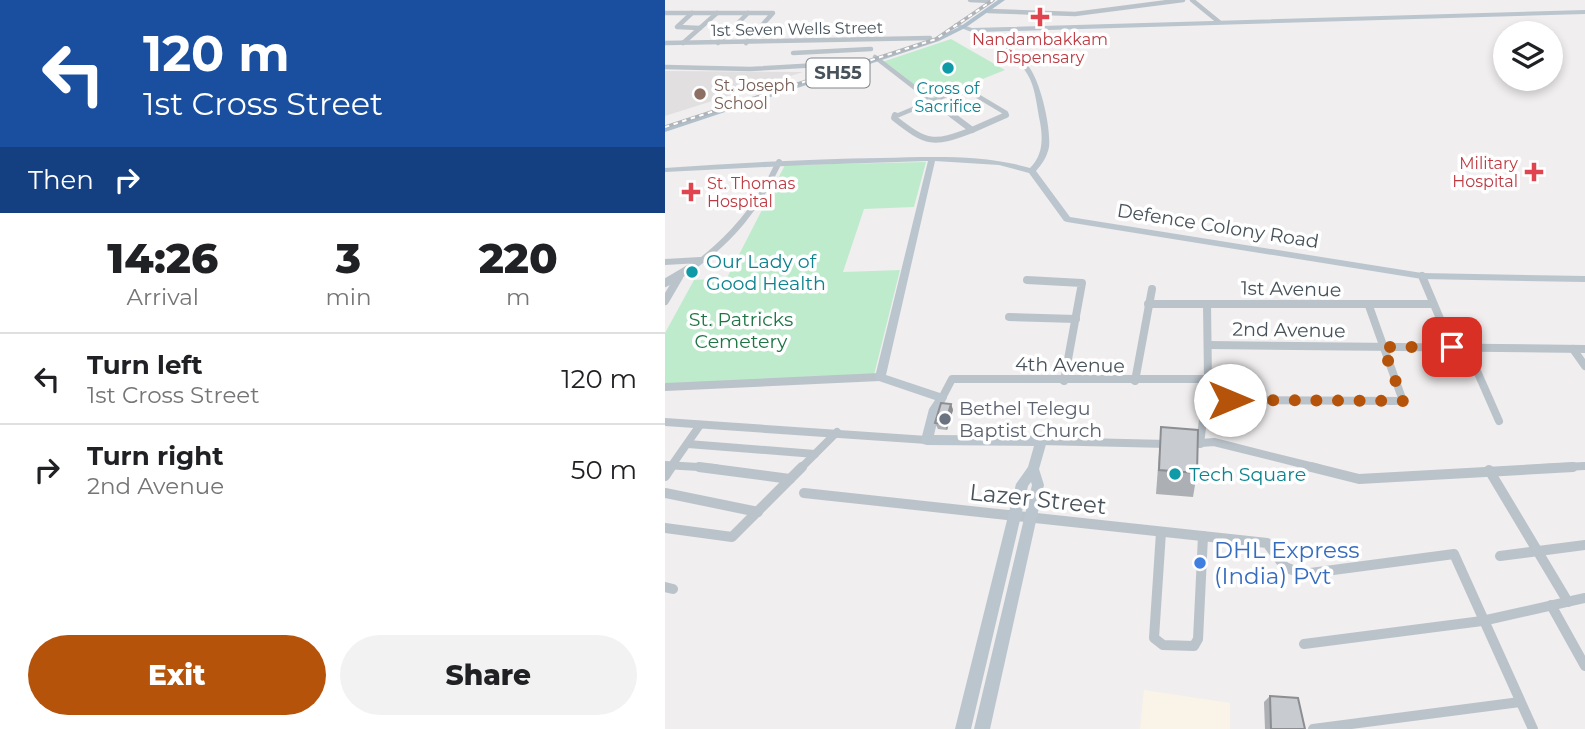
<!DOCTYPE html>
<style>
:root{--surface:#fff;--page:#f2f2f2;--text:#202124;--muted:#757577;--line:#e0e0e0;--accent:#b45309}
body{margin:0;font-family:Montserrat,sans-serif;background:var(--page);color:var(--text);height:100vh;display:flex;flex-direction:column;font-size:26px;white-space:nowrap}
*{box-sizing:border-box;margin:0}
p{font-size:23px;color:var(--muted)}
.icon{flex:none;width:38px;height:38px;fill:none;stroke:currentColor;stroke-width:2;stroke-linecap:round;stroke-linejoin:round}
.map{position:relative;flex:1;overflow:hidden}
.details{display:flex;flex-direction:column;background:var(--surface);width:665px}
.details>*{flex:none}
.guide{background:#1a4fa0;color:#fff;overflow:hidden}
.buttons{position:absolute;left:828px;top:21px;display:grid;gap:14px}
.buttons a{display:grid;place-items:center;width:70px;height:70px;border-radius:50%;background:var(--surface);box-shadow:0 4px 10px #0003;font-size:35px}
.pin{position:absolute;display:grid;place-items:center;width:60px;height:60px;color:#fff;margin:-30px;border-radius:14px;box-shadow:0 4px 10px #0006}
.me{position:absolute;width:77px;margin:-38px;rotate:90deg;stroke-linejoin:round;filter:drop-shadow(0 0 5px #0008)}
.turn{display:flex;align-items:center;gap:24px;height:147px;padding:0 28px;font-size:32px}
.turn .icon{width:91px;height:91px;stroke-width:2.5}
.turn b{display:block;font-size:49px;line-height:60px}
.then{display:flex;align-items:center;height:66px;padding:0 28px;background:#0003;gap:14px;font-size:26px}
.eta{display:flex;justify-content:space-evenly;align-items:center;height:119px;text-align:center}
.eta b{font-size:42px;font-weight:800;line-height:49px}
.action{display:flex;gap:14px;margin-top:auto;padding:14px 28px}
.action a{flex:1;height:80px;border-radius:42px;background:var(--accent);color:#fff;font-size:28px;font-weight:800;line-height:80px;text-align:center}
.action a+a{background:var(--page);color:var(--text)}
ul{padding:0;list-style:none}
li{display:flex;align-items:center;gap:21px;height:91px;padding:0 28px;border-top:2px solid var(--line)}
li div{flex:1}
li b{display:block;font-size:26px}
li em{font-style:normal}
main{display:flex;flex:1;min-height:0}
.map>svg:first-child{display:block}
.commercial{fill:#faf4e8}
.education{fill:#e1dfdf}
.green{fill:#bfebcd}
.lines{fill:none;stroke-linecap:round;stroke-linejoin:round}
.street-far3{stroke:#bac3ca;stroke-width:4.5}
.street-far2{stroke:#bac3ca;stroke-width:6}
.street-far1{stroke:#bac3ca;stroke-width:8}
.street{stroke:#bac3ca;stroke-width:10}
.secondary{fill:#bbc5ce;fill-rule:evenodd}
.primary{fill:#afbfcb;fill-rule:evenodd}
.rail-casing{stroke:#b0b4b8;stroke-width:3.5}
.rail{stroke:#fff;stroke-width:2;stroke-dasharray:4.5;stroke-linecap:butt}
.wall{fill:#acafb3}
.shaded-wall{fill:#8c8e92}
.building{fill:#c8cbd0;stroke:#8c8e92;stroke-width:2}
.route{stroke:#b45309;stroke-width:12;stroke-dasharray:0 21.6}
.health-dot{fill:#e0444e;stroke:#fff;stroke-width:2.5}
.culture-dot{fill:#0f9aa8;stroke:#fff;stroke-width:2.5}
.education-dot{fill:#8d6e63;stroke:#fff;stroke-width:2.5}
.worship-dot{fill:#6b7280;stroke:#fff;stroke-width:2.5}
.shop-dot{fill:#3f7fe0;stroke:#fff;stroke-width:2.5}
.labels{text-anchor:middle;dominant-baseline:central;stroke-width:7;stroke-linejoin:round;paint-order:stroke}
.far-street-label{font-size:16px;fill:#47525a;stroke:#fff}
.far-health-label{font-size:16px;fill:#be3a42;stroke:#fff}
.far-education-label{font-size:16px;fill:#785e54;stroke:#fff;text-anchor:start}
.far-culture-label{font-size:16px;fill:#0d838f;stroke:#fff}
.shield{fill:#fff;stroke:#7e868c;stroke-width:2}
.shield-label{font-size:18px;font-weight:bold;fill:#47525a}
.street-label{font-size:19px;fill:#47525a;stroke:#fff}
.culture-label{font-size:19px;fill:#0d838f;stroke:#fff;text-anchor:start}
.park-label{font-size:19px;fill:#1e7544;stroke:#fff}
.worship-label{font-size:19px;fill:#5b616d;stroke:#fff;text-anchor:start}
.near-street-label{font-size:23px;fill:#47525a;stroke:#fff}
.near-shop-label{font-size:23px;fill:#366cbe;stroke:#fff;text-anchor:start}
</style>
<main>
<section class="details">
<div class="guide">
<div class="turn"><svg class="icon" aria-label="left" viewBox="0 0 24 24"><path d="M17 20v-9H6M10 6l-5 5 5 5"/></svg><div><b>120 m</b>1st Cross Street</div></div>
<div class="then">Then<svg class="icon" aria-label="right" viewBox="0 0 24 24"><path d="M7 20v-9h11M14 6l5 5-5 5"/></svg></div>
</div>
<div class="eta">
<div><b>14:26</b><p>Arrival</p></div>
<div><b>3</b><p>min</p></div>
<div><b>220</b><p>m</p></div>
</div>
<ul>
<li><svg class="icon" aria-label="left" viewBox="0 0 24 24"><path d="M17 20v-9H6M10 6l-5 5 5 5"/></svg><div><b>Turn left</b><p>1st Cross Street</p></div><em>120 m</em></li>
<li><svg class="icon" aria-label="right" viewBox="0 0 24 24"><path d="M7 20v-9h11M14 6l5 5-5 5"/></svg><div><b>Turn right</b><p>2nd Avenue</p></div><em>50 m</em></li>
</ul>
<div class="action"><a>Exit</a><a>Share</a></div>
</section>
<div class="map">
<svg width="920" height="729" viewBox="0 0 920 729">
<rect width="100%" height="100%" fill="#f0eeee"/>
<path class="commercial" d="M479 690 565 703V729H475Z"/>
<path class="education" d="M0 71 138 72 0 116Z"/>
<g class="green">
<path d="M286 39 340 70 268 99 217 62Z"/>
<path d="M261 162 249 207 199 209 178 272 235 270 209 375 0 386V333L29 280 62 278 120 165Z"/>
</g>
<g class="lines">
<g class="street-far3">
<path d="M305 0 326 1"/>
<path d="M527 0 554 22"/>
<path d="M323 11 410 14 518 0"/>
<path d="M0 13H108L81 43"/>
<path d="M27 13 12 27 35 28"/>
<path d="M0 43 265 38"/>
<path d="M18 43 52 13"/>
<path d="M53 43 83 13"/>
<path d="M128 53 206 49"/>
<path d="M210 57 267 101"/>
<path d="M0 67 85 69 189 63"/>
<path d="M267 101 289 117"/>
<path d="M267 101 299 88 341 113 337 117"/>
<path d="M229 117 267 101"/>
</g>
<g class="street-far2">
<path d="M230 115 229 118C262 144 268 145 307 130"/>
<path d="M287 115 307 130"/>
<path d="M307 130 341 115"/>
<path d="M0 262 35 260"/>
<path d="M25 269C66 240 93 207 114 162"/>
</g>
<g class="street-far1">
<path d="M757 276 787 347"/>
<path d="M362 280 417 283 399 381"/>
<path d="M0 283 27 267"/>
<path d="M0 301 14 277"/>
<path d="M483 304H768"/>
<path d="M344 317 411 319"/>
<path d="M544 345 920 349"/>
<path d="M801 346 834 421"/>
<path d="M908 349 920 366"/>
<path d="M470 381 487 289"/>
<path d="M0 387 215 377"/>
<path d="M277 398 287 379H543"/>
<path d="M540 400 738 401 704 306"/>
<path d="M0 422 262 440"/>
<path d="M376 441 502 444"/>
<path d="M23 444 150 454"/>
<path d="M522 444 549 442 653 468"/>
<path d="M535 444 543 379 542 304"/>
<path d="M0 465 50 468"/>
<path d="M5 468 35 425"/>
<path d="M136 468 172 432"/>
<path d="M877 468 920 466"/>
</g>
<g class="street">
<path d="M34 467 125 479"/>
<path d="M646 467 694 479 908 467"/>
<path d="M824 470 903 602"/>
<path d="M0 476 6 467"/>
<path d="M0 493 93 512"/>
<path d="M139 493 602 543 620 567 638 574 789 554 868 729"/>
<path d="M0 528 67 537 137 467"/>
<path d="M496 532 489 638 498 645 529 646 533 639 538 536"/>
<path d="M835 556 920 545"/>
<path d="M0 587 8 589"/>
<path d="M886 605 920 666"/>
<path d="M639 644 817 621 920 598"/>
<path d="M648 729 855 702"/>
</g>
<path class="secondary" d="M920 10V14L315 32C333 41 351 51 364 67 376 83 386 128 384 147 382 157 377 164 371 171L405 217 757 273 920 276V282L757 279 402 222 399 221 364 173 334 165 270 161 221 375 281 395 282 398 275 410 269 435 376 436 380 437 382 441 374 469 379 485 325 729H309L367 485 366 482 363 486 306 729H290L351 484 363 467 369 446 262 445 258 444 256 440 264 409 270 400 211 380 210 377 263 161 140 165 0 172V168C72 163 144 159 216 158 266 157 317 154 365 168 378 155 378 139 375 122 372 108 371 92 365 79 351 51 317 34 289 26V24L291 23 307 28Z"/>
<path class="primary" d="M333 0H340L300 28 274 41 0 132V126L270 39 296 26Z"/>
<g class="rail-casing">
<path id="rail" d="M0 127 271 39 328 0"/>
</g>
<use href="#rail" class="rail"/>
</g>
<g class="wall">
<path d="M286 404 288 410 282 430 273 429 270 423Z"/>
<path d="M496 427 532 473 528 497 491 494Z"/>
<path d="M605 696 640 729H600L599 702Z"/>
</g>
<path class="shaded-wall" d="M286 404 288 410 282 430 280 424Z"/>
<g class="building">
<path d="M276 403 286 404 280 424 270 423Z"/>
<path d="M496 427 533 430 532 473 494 470Z"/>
<path d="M605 696 633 698 640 729H606Z"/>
</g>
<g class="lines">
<path class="route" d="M565 400 738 401 718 347H787"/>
</g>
<g class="health-dot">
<path d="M371.5 6.5h7v7h7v7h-7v7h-7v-7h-7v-7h7z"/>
<path d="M865.5 161.5h7v7h7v7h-7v7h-7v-7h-7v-7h7z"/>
<path d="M22.5 181.5h7v7h7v7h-7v7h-7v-7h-7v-7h7z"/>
</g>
<g class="culture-dot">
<circle cx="283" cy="68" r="7"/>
<circle cx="27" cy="272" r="7"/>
<circle cx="510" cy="474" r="7"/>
</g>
<circle class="education-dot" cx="35" cy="94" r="7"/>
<circle class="worship-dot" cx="280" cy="419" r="7"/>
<circle class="shop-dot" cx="535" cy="563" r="7"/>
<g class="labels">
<g class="far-street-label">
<text transform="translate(132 29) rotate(-1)">1st Seven Wells Street</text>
</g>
<g class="far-health-label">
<text x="375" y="39">Nandambakkam<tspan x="375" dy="18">Dispensary</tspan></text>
<text x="853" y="163" text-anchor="end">Military<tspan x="853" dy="18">Hospital</tspan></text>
<text x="42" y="183" text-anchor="start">St. Thomas<tspan x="42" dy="18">Hospital</tspan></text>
</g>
<g class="far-education-label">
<text x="49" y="85">St. Joseph<tspan x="49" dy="18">School</tspan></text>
</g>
<g class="far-culture-label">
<text x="283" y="88">Cross of<tspan x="283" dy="18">Sacrifice</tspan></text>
</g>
<rect class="shield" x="141.5" y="58.5" width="63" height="29" rx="5"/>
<g class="shield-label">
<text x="173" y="73">SH55</text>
</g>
<g class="street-label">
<text transform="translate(553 226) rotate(9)">Defence Colony Road</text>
<text transform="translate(626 289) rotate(1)">1st Avenue</text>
<text transform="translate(624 330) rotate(1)">2nd Avenue</text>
<text transform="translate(405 365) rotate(1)">4th Avenue</text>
</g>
<g class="culture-label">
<text x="41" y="261">Our Lady of<tspan x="41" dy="22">Good Health</tspan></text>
<text x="524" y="474">Tech Square</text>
</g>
<g class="park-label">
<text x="76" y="319">St. Patricks<tspan x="76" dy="22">Cemetery</tspan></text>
</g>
<g class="worship-label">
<text x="294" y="408">Bethel Telegu<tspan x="294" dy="22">Baptist Church</tspan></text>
</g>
<g class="near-street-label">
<text transform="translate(373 499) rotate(6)">Lazer Street</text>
</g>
<g class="near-shop-label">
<text x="549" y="550">DHL Express<tspan x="549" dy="26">(India) Pvt</tspan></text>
</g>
</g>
</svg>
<div class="buttons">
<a><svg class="icon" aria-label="layers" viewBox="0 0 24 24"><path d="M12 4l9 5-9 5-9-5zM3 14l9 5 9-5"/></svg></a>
</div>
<div class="pin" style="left:787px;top:347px;background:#d93025"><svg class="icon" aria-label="arrive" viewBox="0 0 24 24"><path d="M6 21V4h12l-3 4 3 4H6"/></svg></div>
<svg class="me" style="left:565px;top:400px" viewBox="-20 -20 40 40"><circle r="19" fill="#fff"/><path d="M0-13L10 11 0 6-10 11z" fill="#b45309"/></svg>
</div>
</main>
